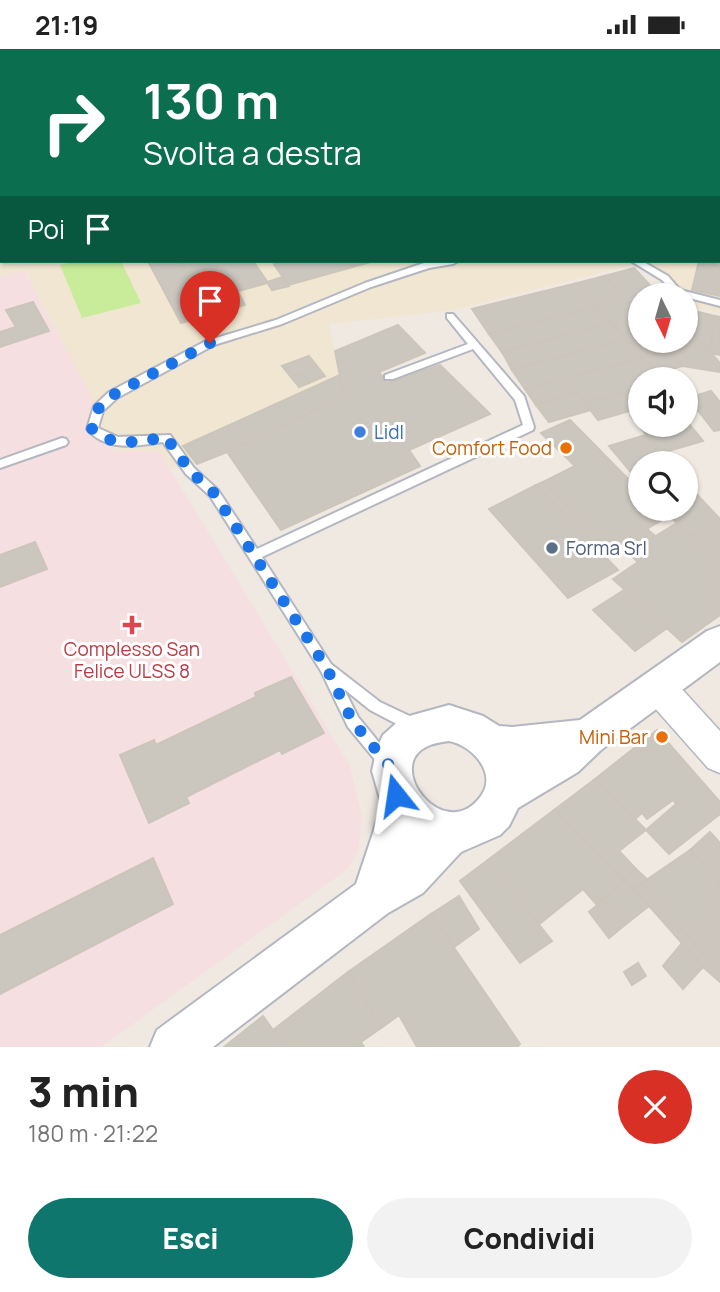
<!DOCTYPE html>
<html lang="it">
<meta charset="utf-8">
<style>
:root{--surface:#fff;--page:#f2f2f2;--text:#222;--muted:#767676;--accent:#0f766e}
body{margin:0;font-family:Manrope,sans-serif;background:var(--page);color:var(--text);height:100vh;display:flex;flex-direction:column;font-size:26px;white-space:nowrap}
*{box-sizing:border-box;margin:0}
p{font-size:23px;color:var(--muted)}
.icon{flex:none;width:38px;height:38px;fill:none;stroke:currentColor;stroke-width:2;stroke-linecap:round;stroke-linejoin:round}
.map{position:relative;height:998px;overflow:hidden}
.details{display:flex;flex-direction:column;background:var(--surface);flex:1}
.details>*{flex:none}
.guide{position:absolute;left:0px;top:0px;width:721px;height:214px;box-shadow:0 2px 5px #0004;background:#0b6e4f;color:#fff;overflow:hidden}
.needle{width:46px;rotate:175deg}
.fabs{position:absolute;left:628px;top:234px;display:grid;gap:14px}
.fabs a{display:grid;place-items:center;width:70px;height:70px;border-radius:50%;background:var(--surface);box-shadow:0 2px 5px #0004;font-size:35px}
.pin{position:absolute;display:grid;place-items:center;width:60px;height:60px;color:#fff;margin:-72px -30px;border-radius:50% 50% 50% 0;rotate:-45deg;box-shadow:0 0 7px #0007}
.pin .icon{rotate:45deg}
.me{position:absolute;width:77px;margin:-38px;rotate:345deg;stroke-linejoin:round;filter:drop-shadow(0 0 5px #0008)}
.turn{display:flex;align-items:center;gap:24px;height:147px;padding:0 28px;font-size:32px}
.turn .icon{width:91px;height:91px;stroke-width:2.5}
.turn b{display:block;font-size:49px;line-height:60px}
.then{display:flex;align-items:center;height:66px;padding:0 28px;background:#0003;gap:14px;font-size:26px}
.round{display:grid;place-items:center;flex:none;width:74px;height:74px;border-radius:37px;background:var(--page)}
.overview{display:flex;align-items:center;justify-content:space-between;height:119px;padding:0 28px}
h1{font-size:42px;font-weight:800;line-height:52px}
.action{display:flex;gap:14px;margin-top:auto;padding:14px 28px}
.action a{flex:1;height:80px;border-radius:42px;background:var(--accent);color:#fff;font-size:28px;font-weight:800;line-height:80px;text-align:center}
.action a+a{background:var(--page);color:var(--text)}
.status{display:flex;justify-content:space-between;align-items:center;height:49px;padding:0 35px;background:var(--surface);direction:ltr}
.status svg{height:19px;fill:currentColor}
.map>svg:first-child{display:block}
.education{fill:#f0e6d1}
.medical{fill:#f5dfe0}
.pitch{fill:#c9ec9a}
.building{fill:#cbc7bf;stroke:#cbc5ba;stroke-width:2}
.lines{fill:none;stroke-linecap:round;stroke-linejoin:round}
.service-casing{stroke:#b4b7c1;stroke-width:4}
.tertiary-casing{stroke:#b4b7c1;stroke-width:3}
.secondary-casing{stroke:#b4b7c1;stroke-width:4}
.service{fill:#fff;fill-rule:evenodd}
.tertiary{fill:#fff;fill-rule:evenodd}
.secondary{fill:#fff;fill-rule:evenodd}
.route{stroke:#1a73e8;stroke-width:12;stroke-dasharray:0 21.6}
.shop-dot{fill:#3f7fe0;stroke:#fff;stroke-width:2.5}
.food-dot{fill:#e8710a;stroke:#fff;stroke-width:2.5}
.service-dot{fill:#5c6f8a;stroke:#fff;stroke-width:2.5}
.health-dot{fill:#e0444e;stroke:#fff;stroke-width:2.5}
.labels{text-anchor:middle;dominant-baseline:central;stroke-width:6;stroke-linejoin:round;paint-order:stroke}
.shop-label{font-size:19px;fill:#366cbe;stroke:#fff;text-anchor:start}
.food-label{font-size:19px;fill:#c56008;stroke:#fff;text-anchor:end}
.service-label{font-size:19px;fill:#4e5e75;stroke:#fff;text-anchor:start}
.health-label{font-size:19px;fill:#be3a42;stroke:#fff}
</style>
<div class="status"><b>21:19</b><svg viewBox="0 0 49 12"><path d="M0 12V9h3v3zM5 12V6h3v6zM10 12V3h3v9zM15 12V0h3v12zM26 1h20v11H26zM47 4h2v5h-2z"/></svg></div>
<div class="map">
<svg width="720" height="998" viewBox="0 0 720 998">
<rect width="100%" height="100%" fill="#efe9e1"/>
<path class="education" d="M720 75V264L686 256V247H677L666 233 635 215 453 261 329 275 344 347 197 415 172 420 159 402H117L92 389 87 381V369L93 353 25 221 0 228 2 184V212H719Z"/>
<path class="medical" d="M24 221 94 353 87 369V381L92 389 117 402H159L350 717 362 769 358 804 345 822 101 998H0V228Z"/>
<path class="pitch" d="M76 212H121L141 254 82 269 60 216Z"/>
<g class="building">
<path d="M720 206V247L692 241 699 212H719Z"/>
<path d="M148 212H180L202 252 238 243 245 256 181 274Z"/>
<path d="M180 212H253L268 234 202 252Z"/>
<path d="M284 212H374L288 236 274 215Z"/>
<path d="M634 219 660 247H640V268L604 227Z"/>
<path d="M604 227 640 268V292H662L670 302 643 309 577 234Z"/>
<path d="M283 228 289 237 272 241 267 233Z"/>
<path d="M577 234 598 258 489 285 472 260Z"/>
<path d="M33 253 49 282 0 298V283L16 278 6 261Z"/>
<path d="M598 258 612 274 502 303 489 285Z"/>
<path d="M686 260 715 267 710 304 686 276Z"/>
<path d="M715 267 720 268V306L710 304Z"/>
<path d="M612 274 626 290 512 321 502 303Z"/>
<path d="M398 276 425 304 379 323 387 334 440 316 490 365 409 401 420 417 281 481 227 403 344 347 335 302Z"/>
<path d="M686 276 702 294 670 302 662 292H686Z"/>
<path d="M626 290 643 309 525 340 512 321Z"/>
<path d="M702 294 720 314V323L683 317 670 302Z"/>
<path d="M670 302 683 317 657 324 643 309Z"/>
<path d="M309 307 325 327 309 334 301 324 291 328 282 317Z"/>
<path d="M643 309 662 331H640V339L585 354 566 329Z"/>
<path d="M301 324 309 334 299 338 291 328Z"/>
<path d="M340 326 344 347 227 403 197 415 183 397Z"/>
<path d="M566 329 577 344 536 356 525 340Z"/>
<path d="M640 339V359L598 371 585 354Z"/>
<path d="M711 342 720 353V381L714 382 688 349Z"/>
<path d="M577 344 591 361 549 373 536 356Z"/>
<path d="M640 365V376H686V371L703 392 661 404 631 367Z"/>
<path d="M570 371 640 442V460H659L667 468 609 502 606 499 543 433 575 417 541 384Z"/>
<path d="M646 386 670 415H640V434L609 397Z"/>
<path d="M543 433 606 499 600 502 536 436Z"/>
<path d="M686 433 702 451 686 456Z"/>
<path d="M536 436 618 521 568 549 489 460Z"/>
<path d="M702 451 720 470V474L692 488 665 463 686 460V456Z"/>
<path d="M677 474 720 513V566L682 593 613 530 638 513 628 504Z"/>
<path d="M720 474V513L692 488Z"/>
<path d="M647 480 655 487 640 497 631 489Z"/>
<path d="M35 493 47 520 0 538V506Z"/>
<path d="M624 541 666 580 635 602 593 561Z"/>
<path d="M291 628 324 684 282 705 280 701 186 748 189 754 149 774 120 706 154 691 156 696 256 648 255 644Z"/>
<path d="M657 681 720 753V765L669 805 646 781 676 755 673 751 647 770 642 764 635 770 595 730Z"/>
<path d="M595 730 646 781 619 802 636 820 624 831 554 761Z"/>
<path d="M554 761 624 831 597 856 583 840 538 876 488 811Z"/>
<path d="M710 783 720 794V836L690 801Z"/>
<path d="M690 801 720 836V863L688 887 642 834Z"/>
<path d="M153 809 173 855 0 945V886Z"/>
<path d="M488 811 552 892 520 914 460 832Z"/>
<path d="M636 820 648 831 634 840 624 831Z"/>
<path d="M624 831 649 857 625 876 602 852Z"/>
<path d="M642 834 720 924V933L703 918 634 840Z"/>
<path d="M459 847 479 880 454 898 431 865Z"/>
<path d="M602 852 625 876 609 889 589 863Z"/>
<path d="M720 863V924L688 887Z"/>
<path d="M431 865 520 995 517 998H417L399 966 381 979 348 923Z"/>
<path d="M682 894 703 918 683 940 663 917Z"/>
<path d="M638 914 646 927 632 936 624 923Z"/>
<path d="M348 923 381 979 361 993 364 998H294L273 981Z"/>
<path d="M263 967 273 981 294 998H224Z"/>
</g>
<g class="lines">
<g class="service-casing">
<g id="service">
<path d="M437 212H458L453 215 429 219 371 238 282 275 214 296 117 349 103 362 98 379 118 388 170 386 194 419 218 441 257 500 523 376 515 351 473 300 393 330H385V326L468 295 447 269V265H453L524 347 534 378 533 381 262 508 331 615 380 653 420 672 422 677 420 682 415 684 410 682 370 661 344 640 358 668 391 708 393 713 391 718 386 720 381 718 348 678 321 622 210 447 186 425 163 393C137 397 106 403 87 380L94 357 109 343 206 292 276 271 365 234 424 214Z"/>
<path d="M631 212H642L668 227 680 241 720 251V257L674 245 662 231Z"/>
<path d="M62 389 66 390 68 393 66 396 0 419V411Z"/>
</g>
</g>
<g class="tertiary-casing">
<path id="tertiary" d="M658 623 670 627 720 682V724L708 719 646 649 641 638 646 627Z"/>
</g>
<g class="secondary-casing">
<path id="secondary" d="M720 577V613L601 701 578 723 518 759 509 777 500 786 461 803 423 844 388 864 213 998H150L157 981 356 835 382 757 372 722 377 699 383 686 402 669 449 656 483 667 499 677 512 678 580 671 707 582ZM449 692C471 696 498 723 481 747 445 797 382 717 428 697 434 694 442 693 449 692Z"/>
</g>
<use href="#service" class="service"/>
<use href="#tertiary" class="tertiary"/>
<use href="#secondary" class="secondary"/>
</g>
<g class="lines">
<path class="route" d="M210 294 113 346 98 360 92 380C113 400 140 392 166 388L190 422 214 444 326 618 353 673 392 720 396 746"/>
</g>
<circle class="shop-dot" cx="360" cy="383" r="7"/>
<g class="food-dot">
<circle cx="566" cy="399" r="7"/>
<circle cx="662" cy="688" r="7"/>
</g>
<circle class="service-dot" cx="552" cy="499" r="7"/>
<path class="health-dot" d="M128.5 565.5h7v7h7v7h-7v7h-7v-7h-7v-7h7z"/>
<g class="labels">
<g class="shop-label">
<text x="374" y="383">Lidl</text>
</g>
<g class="food-label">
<text x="552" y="399">Comfort Food</text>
<text x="648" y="688">Mini Bar</text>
</g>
<g class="service-label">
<text x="566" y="499">Forma Srl</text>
</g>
<g class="health-label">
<text x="132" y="600">Complesso San<tspan x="132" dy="22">Felice ULSS 8</tspan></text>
</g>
</g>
</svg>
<div class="fabs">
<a><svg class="needle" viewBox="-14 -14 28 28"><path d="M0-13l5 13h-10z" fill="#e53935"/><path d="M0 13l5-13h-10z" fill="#767676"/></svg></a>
<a><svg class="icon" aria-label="sound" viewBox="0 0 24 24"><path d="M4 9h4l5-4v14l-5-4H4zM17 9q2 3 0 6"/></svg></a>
<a><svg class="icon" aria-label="search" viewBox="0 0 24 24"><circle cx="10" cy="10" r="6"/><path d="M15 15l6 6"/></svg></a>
</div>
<div class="pin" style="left:210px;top:294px;background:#d93025"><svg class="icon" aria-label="arrive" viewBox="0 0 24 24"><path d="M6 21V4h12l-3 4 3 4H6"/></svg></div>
<svg class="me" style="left:396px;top:746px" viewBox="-20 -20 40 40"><path d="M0-17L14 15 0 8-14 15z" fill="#1a73e8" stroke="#fff" stroke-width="4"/></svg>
<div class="guide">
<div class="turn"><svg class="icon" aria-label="right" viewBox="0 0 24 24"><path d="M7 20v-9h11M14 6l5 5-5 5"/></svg><div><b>130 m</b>Svolta a destra</div></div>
<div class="then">Poi<svg class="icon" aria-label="arrive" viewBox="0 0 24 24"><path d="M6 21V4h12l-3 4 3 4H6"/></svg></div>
</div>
</div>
<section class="details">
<div class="overview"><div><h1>3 min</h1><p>180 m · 21:22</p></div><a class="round" style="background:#d93025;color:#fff"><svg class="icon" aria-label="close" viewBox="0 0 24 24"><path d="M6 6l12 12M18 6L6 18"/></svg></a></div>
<div class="action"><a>Esci</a><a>Condividi</a></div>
</section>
